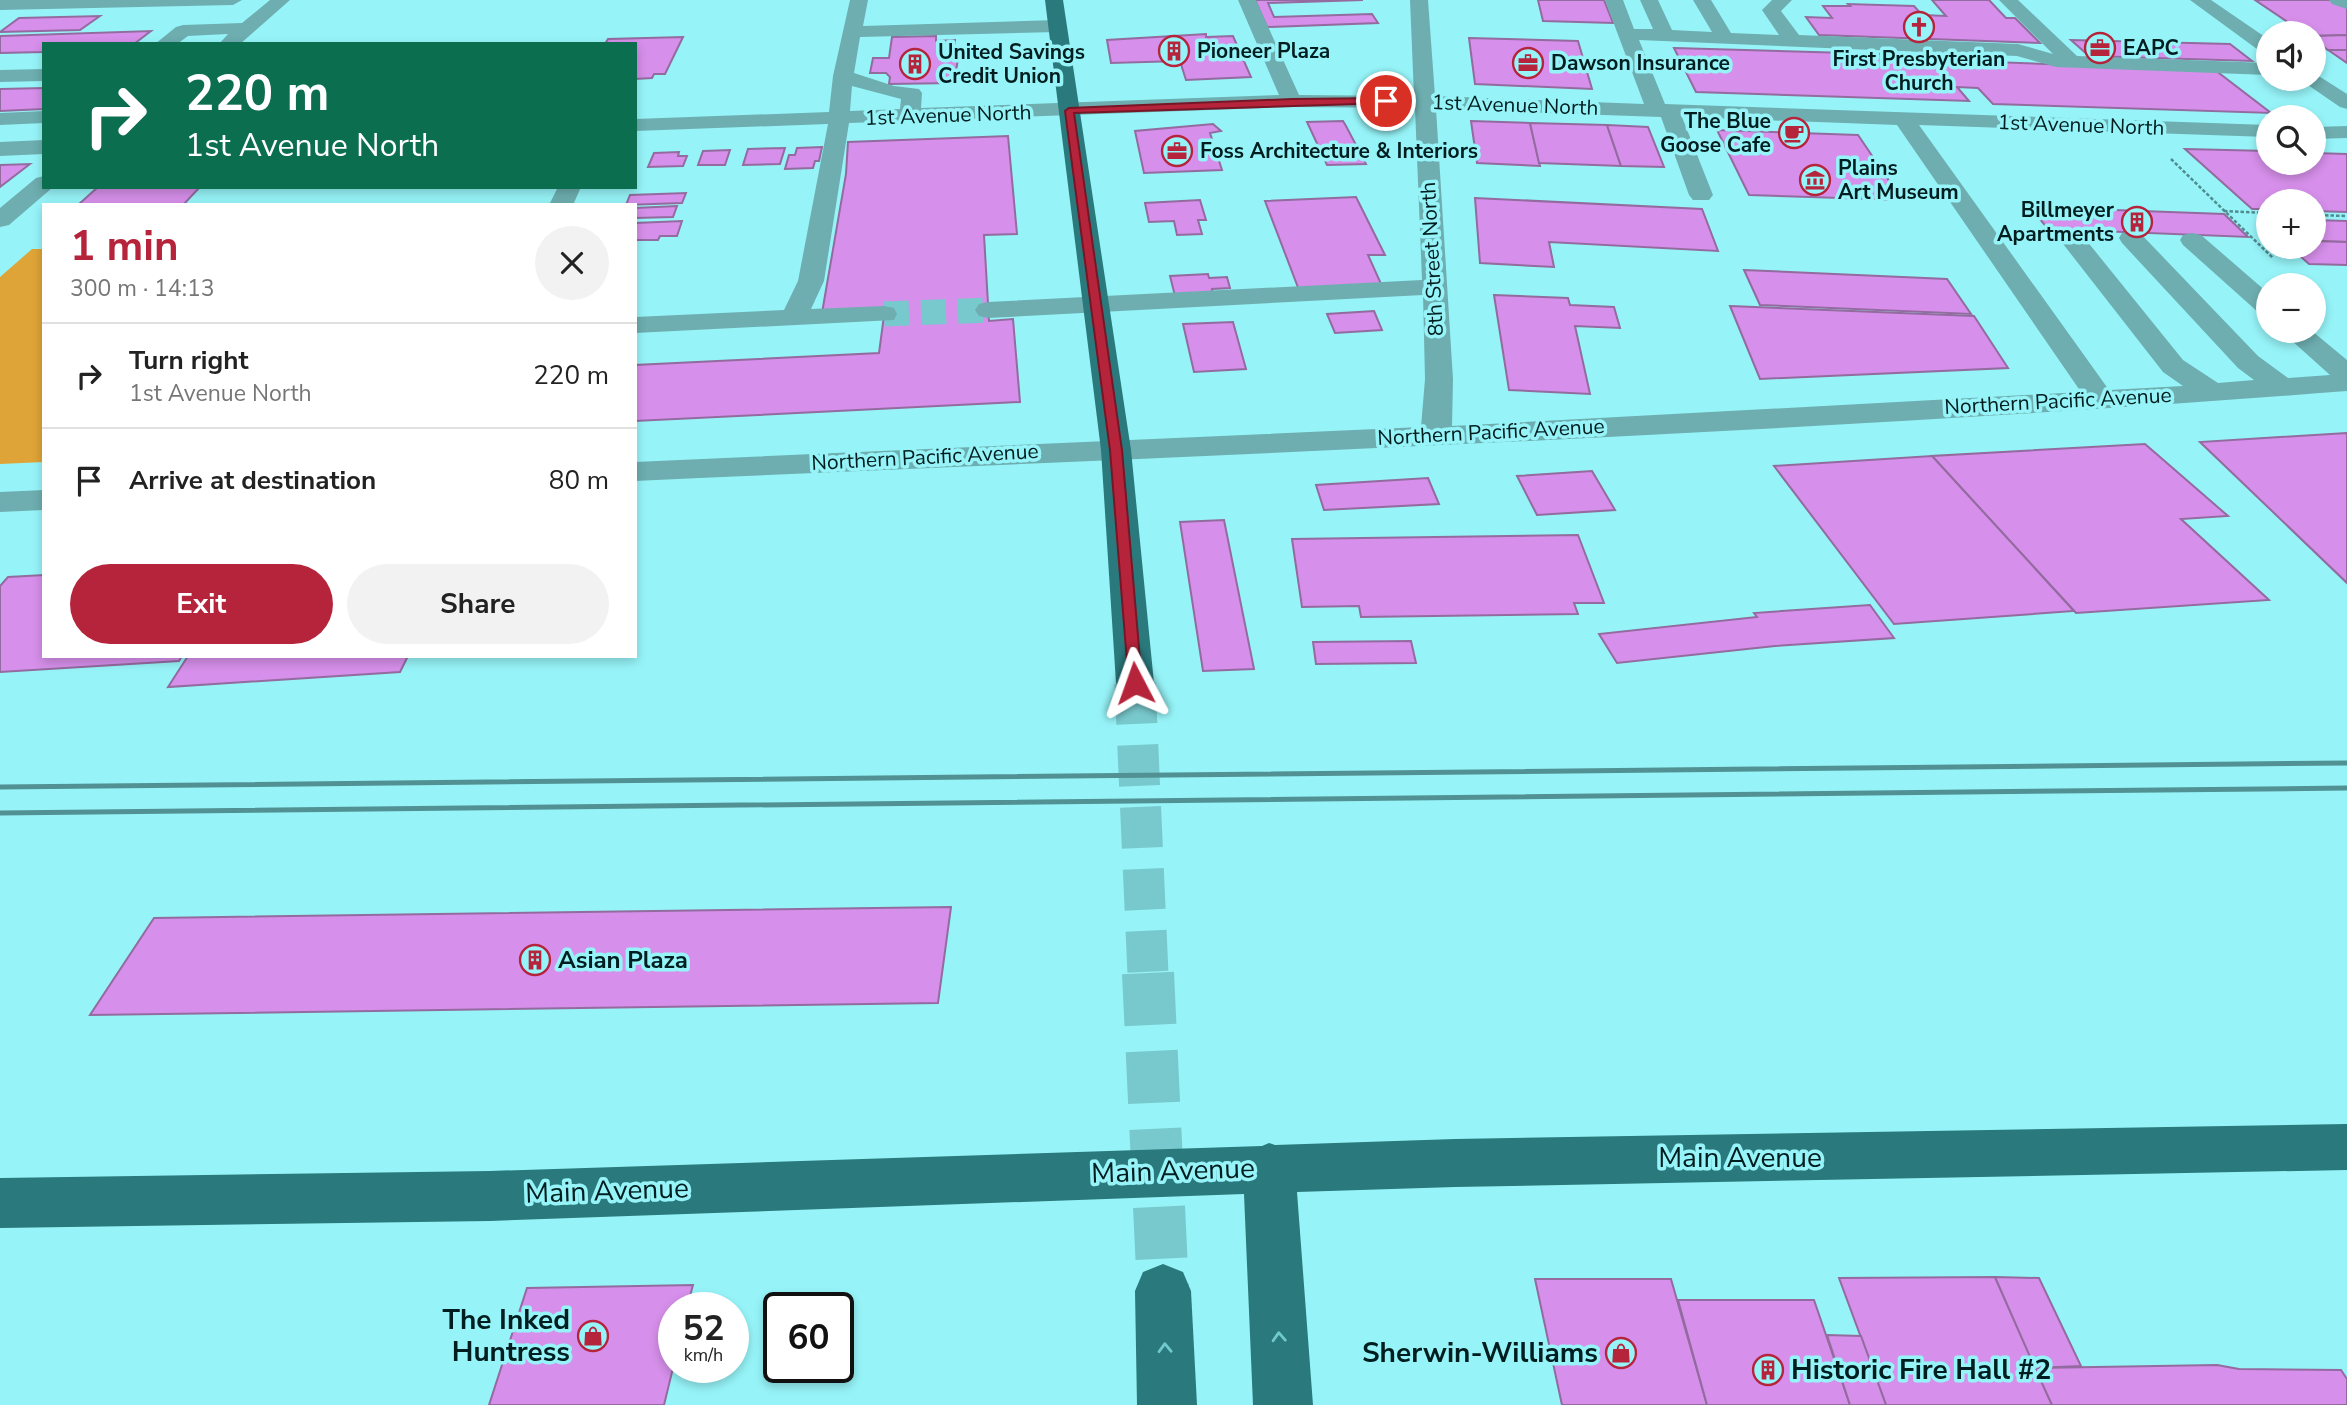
<!DOCTYPE html>
<meta charset="utf-8">
<style>
:root{--surface:#fff;--page:#f2f2f2;--text:#222;--muted:#767676;--line:#e0e0e0;--accent:#b6243c}
body{margin:0;font-family:"Nunito Sans",sans-serif;background:var(--page);color:var(--text);height:100vh;display:flex;flex-direction:column;font-size:26px;white-space:nowrap}
*{box-sizing:border-box;margin:0}
p{font-size:23px;color:var(--muted)}
.icon{flex:none;width:38px;height:38px;fill:none;stroke:currentColor;stroke-width:2;stroke-linecap:round;stroke-linejoin:round}
.map{position:relative;flex:1;overflow:hidden}
.sheet{position:absolute;left:42px;top:203px;width:595px;height:455px;display:flex;flex-direction:column;background:var(--surface);border-radius:0px;box-shadow:0 4px 10px #0003}
.sheet>*{flex:none}
.guide{position:absolute;left:42px;top:42px;width:595px;height:147px;border-radius:0px;box-shadow:0 4px 10px #0003;background:#0b6e4f;color:#fff;overflow:hidden}
.controls{position:absolute;left:2256px;top:21px;display:grid;gap:14px}
.controls a{display:grid;place-items:center;width:70px;height:70px;border-radius:50%;background:var(--surface);box-shadow:0 4px 10px #0003;font-size:35px}
.speed{position:absolute;left:658px;top:1292px;display:flex;gap:14px;font-size:35px;font-weight:700;text-align:center}
.speed>*{display:grid;place-content:center;width:91px;height:91px;border-radius:50%;background:var(--surface);box-shadow:0 4px 10px #0003;line-height:1}
.speed small{font-size:18px;font-weight:400}
.speed .limit{border:4px solid #111;border-radius:10px;background:#fff;color:#111}
.pin{position:absolute;display:grid;place-items:center;width:60px;height:60px;color:#fff;margin:-30px;border:4px solid #fff;border-radius:50%;box-shadow:0 2px 7px #0007}
.me{position:absolute;width:77px;margin:-38px;rotate:356deg;stroke-linejoin:round;filter:drop-shadow(0 0 5px #0008)}
.turn{display:flex;align-items:center;gap:24px;height:147px;padding:0 28px;font-size:32px}
.turn .icon{width:91px;height:91px;stroke-width:2.5}
.turn b{display:block;font-size:49px;line-height:60px}
.round{display:grid;place-items:center;flex:none;width:74px;height:74px;border-radius:37px;background:var(--page)}
.overview{display:flex;align-items:center;justify-content:space-between;height:119px;padding:0 28px}
h1{font-size:42px;font-weight:700;line-height:52px;color:var(--accent)}
.primary-button{display:flex;gap:14px;margin-top:auto;padding:14px 28px}
.primary-button a{flex:1;height:80px;border-radius:42px;background:var(--accent);color:#fff;font-size:28px;font-weight:700;line-height:80px;text-align:center}
.primary-button a+a{background:var(--page);color:var(--text)}
ul{padding:0;list-style:none}
li{display:flex;align-items:center;gap:21px;height:105px;padding:0 28px;border-top:2px solid var(--line)}
li div{flex:1}
li b{display:block;font-size:26px}
li em{font-style:normal}
.map>svg:first-child{display:block}
.green{fill:#dfa437}
.building{fill:#d68fea;stroke:#936b9f;stroke-width:2}
.lines{fill:none;stroke-linecap:round;stroke-linejoin:round}
.minor-tunnel{stroke:#78c9cd;stroke-width:25;stroke-dasharray:25 12;stroke-linecap:butt}
.major-tunnel-far1{stroke:#78c9cd;stroke-width:41;stroke-dasharray:41 21;stroke-linecap:butt}
.major-tunnel{stroke:#78c9cd;stroke-width:52;stroke-dasharray:52 26;stroke-linecap:butt}
.path{stroke:#4e8d90;stroke-width:2.5;stroke-dasharray:3.5 2;stroke-linecap:butt}
.minor{fill:#6eaeb0;fill-rule:evenodd}
.major{fill:#2a797c;fill-rule:evenodd}
.rail{stroke:#519194;stroke-width:5}
.oneway{stroke:#70c9cd}
.route{fill:#b6243c;stroke:#761727;stroke-width:2}
.labels{text-anchor:middle;dominant-baseline:central;stroke-width:7;stroke-linejoin:round;paint-order:stroke}
.far-poi-label{font-size:21px;font-weight:bold;fill:#001d1f;stroke:#96f4f8;text-anchor:start}
.far-street-label{font-size:21px;fill:#001d1f;stroke:#96f4f8}
.poi-label{font-size:24px;font-weight:bold;fill:#001d1f;stroke:#96f4f8;text-anchor:start}
.near-street-label{font-size:28px;fill:#001d1f;stroke:#96f4f8}
.near-poi-label{font-size:28px;font-weight:bold;fill:#001d1f;stroke:#96f4f8;text-anchor:end}
</style>
<div class="map">
<svg width="2347" height="1405" viewBox="0 0 2347 1405">
<rect width="100%" height="100%" fill="#96f4f8"/>
<path class="green" d="M32 249H44V462L0 464V277Z"/>
<g class="building">
<path d="M1255 0H1363L1268 3 1274 17 1372 14 1378 23 1267 27Z"/>
<path d="M1538 0H1604L1613 23 1543 21Z"/>
<path d="M1932 0H1989L2006 18H2015L2040 43 1819 35 1806 17 1832 18 1823 6H1850L1848 4 1914 6 1922 15 1946 16Z"/>
<path d="M2255 0H2335L2347 5V35L2314 36V33H2304Z"/>
<path d="M100 16 80 30 0 32 19 18Z"/>
<path d="M151 31 134 44H44V52L0 53V36Z"/>
<path d="M1206 34V37L1233 36 1251 77 1186 80 1180 61 1111 63 1107 40Z"/>
<path d="M2347 35V50H2328L2314 40V36Z"/>
<path d="M936 36V41L955 40 954 53H959L954 83 889 84 890 77 886 73H870L873 58H889L892 37Z"/>
<path d="M683 37 665 74H654L652 78 635 79V44H605L608 39Z"/>
<path d="M1469 38 1578 41 1592 89 1475 84Z"/>
<path d="M2071 40 2230 44 2252 61 2089 56Z"/>
<path d="M1674 48 1988 57 1992 62 2215 70 2271 113 1993 104 1978 88 1957 87 1969 101 1696 92Z"/>
<path d="M2328 50H2347V63L2331 52Z"/>
<path d="M44 88V109L0 111V89Z"/>
<path d="M1343 121 1346 126 1366 164 1327 165 1307 122Z"/>
<path d="M1471 121 1530 123 1540 166 1477 163Z"/>
<path d="M1530 123 1607 125 1621 166 1539 163Z"/>
<path d="M1213 124 1221 131 1210 133 1222 170 1144 173 1135 131Z"/>
<path d="M1607 125 1648 127 1664 167 1621 166Z"/>
<path d="M1717 130 1858 135 1902 200 1749 195Z"/>
<path d="M1008 136 1017 234 984 235 989 321 1013 319 1020 402 635 421V365L879 353 885 308 822 313 846 174 848 142Z"/>
<path d="M822 147 819 161H815L813 168 785 169 789 155H795L797 148Z"/>
<path d="M785 148 780 164 743 165 748 149Z"/>
<path d="M2185 149 2268 151V163H2314V153L2347 154V212L2314 211V201H2268V209H2252Z"/>
<path d="M730 150 725 165H698L703 151Z"/>
<path d="M679 152 678 156H687L683 166 648 167 654 153Z"/>
<path d="M30 164 0 187V165Z"/>
<path d="M98 187H200L183 205H78Z"/>
<path d="M686 193 682 203 626 205 630 195Z"/>
<path d="M1356 197 1385 255H1368L1382 286 1299 290 1265 201Z"/>
<path d="M1475 198 1702 209 1718 251 1549 242 1554 267 1480 263Z"/>
<path d="M1200 200 1206 220H1198L1202 234 1177 235 1174 221 1149 222 1145 203Z"/>
<path d="M677 206 673 217 635 218V208Z"/>
<path d="M2030 207 2224 214 2248 237 2048 229Z"/>
<path d="M2314 220 2347 221V242L2314 241Z"/>
<path d="M682 221 677 236H660L658 240H635V223Z"/>
<path d="M2314 241 2347 242V265L2309 264 2290 247H2314Z"/>
<path d="M1744 270 1947 279 1971 314 1760 305Z"/>
<path d="M1208 274 1209 278 1227 277 1230 288 1212 289 1213 294 1175 296 1170 276Z"/>
<path d="M1494 295 1568 298 1570 305 1614 307 1620 328 1575 326 1590 394 1509 390Z"/>
<path d="M1730 306 1974 316 2008 368 1760 379Z"/>
<path d="M1374 311 1382 330 1335 333 1327 314Z"/>
<path d="M1233 322 1246 369 1194 372 1183 324Z"/>
<path d="M2347 433V583L2200 442Z"/>
<path d="M2145 444 2228 516 2181 519 2269 600 2076 613 1932 456Z"/>
<path d="M1932 456 2074 611 1894 624 1774 466Z"/>
<path d="M1592 471 1615 510 1537 515 1517 476Z"/>
<path d="M1428 478 1439 504 1324 510 1316 485Z"/>
<path d="M1224 520 1254 669 1203 671 1180 522Z"/>
<path d="M1578 535 1604 603H1574L1578 614 1361 617 1359 606 1302 607 1292 539Z"/>
<path d="M44 575V656H182L179 661 0 672V586L8 577Z"/>
<path d="M1870 605 1894 638 1775 646 1617 663 1599 634 1757 617 1754 613Z"/>
<path d="M1411 641 1416 663 1316 664 1313 642Z"/>
<path d="M188 656H408L400 672 168 687Z"/>
<path d="M951 907 938 1003 90 1015 154 918Z"/>
<path d="M1995 1277 2052 1405H1886L1839 1278Z"/>
<path d="M1995 1277 2039 1278 2081 1366 2035 1368Z"/>
<path d="M1535 1279H1671L1707 1405H1562Z"/>
<path d="M693 1285 687 1307H674V1364L664 1405H489L527 1288Z"/>
<path d="M1678 1300H1814L1850 1405H1707Z"/>
<path d="M1827 1335 1861 1336 1886 1405H1850Z"/>
<path d="M2217 1365 2239 1369 2341 1370 2347 1379V1405H2052L2035 1368Z"/>
</g>
<g class="lines">
<path class="minor-tunnel" d="M884 314 988 310"/>
<path class="major-tunnel-far1" d="M1135 683 1148 974"/>
<path class="major-tunnel" d="M1148 973 1163 1291"/>
<g class="path">
<path d="M2171 159 2273 258"/>
<path d="M2224 211 2268 213"/>
<path d="M2314 215 2347 216"/>
</g>
<g class="minor">
<path d="M0 0H242L233 5 0 10Z"/>
<path d="M270 0H290L240 44H219L228 34 188 36 177 44H155L176 27 183 25 242 23Z"/>
<path d="M850 0H868L863 26 1057 20 1066 26 1057 32 860 37 854 73 894 86 919 89 922 93 921 108 1279 95 1238 0H1256L1299 95 1414 96 1410 0H1428L1435 96 1644 104 1605 0H1623L1634 29H1653L1640 0H1658L1672 30 1712 32 1693 0H1711L1731 33 1779 35 1762 10 1772 0H1792L1781 11 1799 35 2018 44 2053 54 1999 0H2018L2077 56 2268 63V75L2056 67 2017 56 1639 40 1665 104 2268 125V137L1919 125 2109 390 2183 386 2163 372 2060 240 2057 235 2060 230 2069 228 2078 230 2183 360 2218 383 2254 380 2238 368 2122 243 2119 238 2122 233 2131 231 2140 233 2258 356 2288 378 2330 375 2281 331H2312L2347 360V391C1778 435 1206 455 635 481V462L1421 427 1425 379 1423 295 988 318 979 316 975 310 979 304 988 302 1422 280 1415 108 1292 107 849 123 824 281 811 309 884 306 894 308 897 314 894 320 635 333V317L784 310 798 281 828 124 635 131V119L829 112 833 76ZM852 86 901 99 900 109 850 111ZM1436 109 1661 117 1689 195 1693 200H1709L1713 195 1682 117 1897 125 2081 392 1452 426 1453 379Z"/>
<path d="M2190 0H2211L2268 39V54L2261 52Z"/>
<path d="M2329 0H2347V9L2332 4Z"/>
<path d="M44 69V81L0 82V70Z"/>
<path d="M2314 73 2347 94V109L2340 107 2305 83 2302 79H2314Z"/>
<path d="M44 111V123L0 125V113Z"/>
<path d="M2347 126V138L2314 139V127Z"/>
<path d="M44 140V154L0 156V142Z"/>
<path d="M44 176V187L52 188 9 225 0 227V208L36 178Z"/>
<path d="M558 187H581L573 205H549Z"/>
<path d="M2192 233 2201 235 2268 293V315L2259 313 2183 245 2180 240 2183 235Z"/>
<path d="M44 490V510L0 512V492Z"/>
</g>
<g class="major">
<path d="M1045 0H1063L1131 450 1154 683 1148 692 1135 695 1122 692 1116 683 1101 450Z"/>
<path d="M2347 1124V1170L1455 1187 1297 1192 1313 1405H1253L1244 1194 490 1221 0 1228V1178L490 1171 1262 1146 1269 1143 1275 1145 1455 1139Z"/>
<path d="M1163 1264 1183 1272 1191 1291 1197 1405H1137L1135 1291 1143 1272Z"/>
</g>
<g class="rail">
<path d="M0 787 2347 763"/>
<path d="M0 813 2347 788"/>
</g>
</g>
<defs><path id="oneway-chevron" d="M-2-3.5L2.5 0L-2 3.5" fill="none" stroke-width="1.6" stroke-linecap="round" stroke-linejoin="round" transform="scale(1.75)"/></defs>
<g class="oneway">
<use href="#oneway-chevron" transform="translate(1279 1337) rotate(-93)"/>
<use href="#oneway-chevron" transform="translate(1165 1348) rotate(-92)"/>
</g>
<path class="route" d="M1386 98 1389 103 1074 113 1122 450 1142 683 1140 687H1129L1110 450 1065 111 1069 108 1292 99Z"/>
<defs>
<g id="church-ring" transform="scale(1.575)"><circle r="9.5" fill="#96f4f8" stroke="#b6243c" stroke-width="1.5"/><path d="M-1.2-6h2.4v3.5h3.3v2.4h-3.3V6h-2.4V-.1h-3.3v-2.4h3.3Z" fill="#b6243c"/></g>
<g id="office-ring" transform="scale(1.575)"><circle r="9.5" fill="#96f4f8" stroke="#b6243c" stroke-width="1.5"/><path d="M-6-3h4V-5.5h4V-3h4V5H-6ZM-1-4.5V-3h2v-1.5ZM-6 0V1H6V0Z" fill="#b6243c"/></g>
<g id="building-ring" transform="scale(1.575)"><circle r="9.5" fill="#96f4f8" stroke="#b6243c" stroke-width="1.5"/><path d="M-4-6H4V6H1V3H-1V6H-4ZM-2.5-4.3h1.7v1.8h-1.7ZM.8-4.3h1.7v1.8H.8ZM-2.5-1h1.7V.8h-1.7ZM.8-1h1.7V.8H.8Z" fill="#b6243c"/></g>
<g id="cafe-ring" transform="scale(1.575)"><circle r="9.5" fill="#96f4f8" stroke="#b6243c" stroke-width="1.5"/><path d="M-5.5-4.5H6V0H3Q3 3.5 0 3.5H-2.5Q-5.5 3.5-5.5 0ZM3-3.2v2h1.7v-2ZM-6 4.5H4V6H-6Z" fill="#b6243c"/></g>
<g id="museum-ring" transform="scale(1.575)"><circle r="9.5" fill="#96f4f8" stroke="#b6243c" stroke-width="1.5"/><path d="M0-6L6-3V-2H-6V-3ZM-5-1h2V3h-2ZM-1-1h2V3h-2ZM3-1h2V3H3ZM-6 4H6V6H-6Z" fill="#b6243c"/></g>
<g id="shop-ring" transform="scale(1.575)"><circle r="9.5" fill="#96f4f8" stroke="#b6243c" stroke-width="1.5"/><path d="M-5-2.5h2.3a2.7 3.5 0 0 1 5.4 0H5L5.5 6h-11ZM-1.5-2.5h3a1.5 2.3 0 0 0-3 0Z" fill="#b6243c"/></g>
</defs>
<g fill-rule="evenodd">
<use href="#church-ring" x="1919" y="27"/>
<use href="#office-ring" x="2100" y="48"/>
<use href="#building-ring" x="1174" y="51"/>
<use href="#office-ring" x="1528" y="63"/>
<use href="#building-ring" x="915" y="64"/>
<use href="#cafe-ring" x="1794" y="133"/>
<use href="#office-ring" x="1177" y="151"/>
<use href="#museum-ring" x="1815" y="180"/>
<use href="#building-ring" x="2137" y="222"/>
<use href="#building-ring" x="535" y="960"/>
<use href="#shop-ring" x="593" y="1336"/>
<use href="#shop-ring" x="1621" y="1353"/>
<use href="#building-ring" x="1768" y="1370"/>
</g>
<g class="labels">
<g class="far-poi-label">
<text x="2123" y="48">EAPC</text>
<text x="1197" y="51">Pioneer Plaza</text>
<text x="938" y="52">United Savings<tspan x="938" dy="24">Credit Union</tspan></text>
<text x="1919" y="59" text-anchor="middle">First Presbyterian<tspan x="1919" dy="24">Church</tspan></text>
<text x="1551" y="63">Dawson Insurance</text>
<text x="1771" y="121" text-anchor="end">The Blue<tspan x="1771" dy="24">Goose Cafe</tspan></text>
<text x="1200" y="151">Foss Architecture &amp; Interiors</text>
<text x="1838" y="168">Plains<tspan x="1838" dy="24">Art Museum</tspan></text>
<text x="2114" y="210" text-anchor="end">Billmeyer<tspan x="2114" dy="24">Apartments</tspan></text>
</g>
<g class="far-street-label">
<text transform="translate(1515 105) rotate(2)">1st Avenue North</text>
<text transform="translate(948 115) rotate(-2)">1st Avenue North</text>
<text transform="translate(2081 125) rotate(2)">1st Avenue North</text>
<text transform="translate(1432 259) rotate(-93)">8th Street North</text>
<text transform="translate(2058 401) rotate(-3)">Northern Pacific Avenue</text>
<text transform="translate(1491 432) rotate(-3)">Northern Pacific Avenue</text>
<text transform="translate(925 457) rotate(-3)">Northern Pacific Avenue</text>
</g>
<g class="poi-label">
<text x="558" y="960">Asian Plaza</text>
</g>
<g class="near-street-label">
<text x="1740" y="1158">Main Avenue</text>
<text transform="translate(1173 1171) rotate(-2)">Main Avenue</text>
<text transform="translate(607 1191) rotate(-2)">Main Avenue</text>
</g>
<g class="near-poi-label">
<text x="570" y="1320">The Inked<tspan x="570" dy="32">Huntress</tspan></text>
<text x="1598" y="1353">Sherwin-Williams</text>
<text x="1791" y="1370" text-anchor="start">Historic Fire Hall #2</text>
</g>
</g>
</svg>
<div class="controls">
<a><svg class="icon" aria-label="sound" viewBox="0 0 24 24"><path d="M4 9h4l5-4v14l-5-4H4zM17 9q2 3 0 6"/></svg></a>
<a><svg class="icon" aria-label="search" viewBox="0 0 24 24"><circle cx="10" cy="10" r="6"/><path d="M15 15l6 6"/></svg></a>
<a>+</a>
<a>−</a>
</div>
<div class="speed"><div>52<small>km/h</small></div><div class="limit">60</div></div>
<div class="pin" style="left:1386px;top:101px;background:#d93025"><svg class="icon" aria-label="arrive" viewBox="0 0 24 24"><path d="M6 21V4h12l-3 4 3 4H6"/></svg></div>
<svg class="me" style="left:1135px;top:683px" viewBox="-20 -20 40 40"><path d="M0-17L14 15 0 8-14 15z" fill="#b6243c" stroke="#fff" stroke-width="4"/></svg>
<div class="guide">
<div class="turn"><svg class="icon" aria-label="right" viewBox="0 0 24 24"><path d="M7 20v-9h11M14 6l5 5-5 5"/></svg><div><b>220 m</b>1st Avenue North</div></div>
</div>
<section class="sheet">
<div class="overview"><div><h1>1 min</h1><p>300 m · 14:13</p></div><a class="round"><svg class="icon" aria-label="close" viewBox="0 0 24 24"><path d="M6 6l12 12M18 6L6 18"/></svg></a></div>
<ul>
<li><svg class="icon" aria-label="right" viewBox="0 0 24 24"><path d="M7 20v-9h11M14 6l5 5-5 5"/></svg><div><b>Turn right</b><p>1st Avenue North</p></div><em>220 m</em></li>
<li><svg class="icon" aria-label="arrive" viewBox="0 0 24 24"><path d="M6 21V4h12l-3 4 3 4H6"/></svg><div><b>Arrive at destination</b></div><em>80 m</em></li>
</ul>
<div class="primary-button"><a>Exit</a><a>Share</a></div>
</section>
</div>
